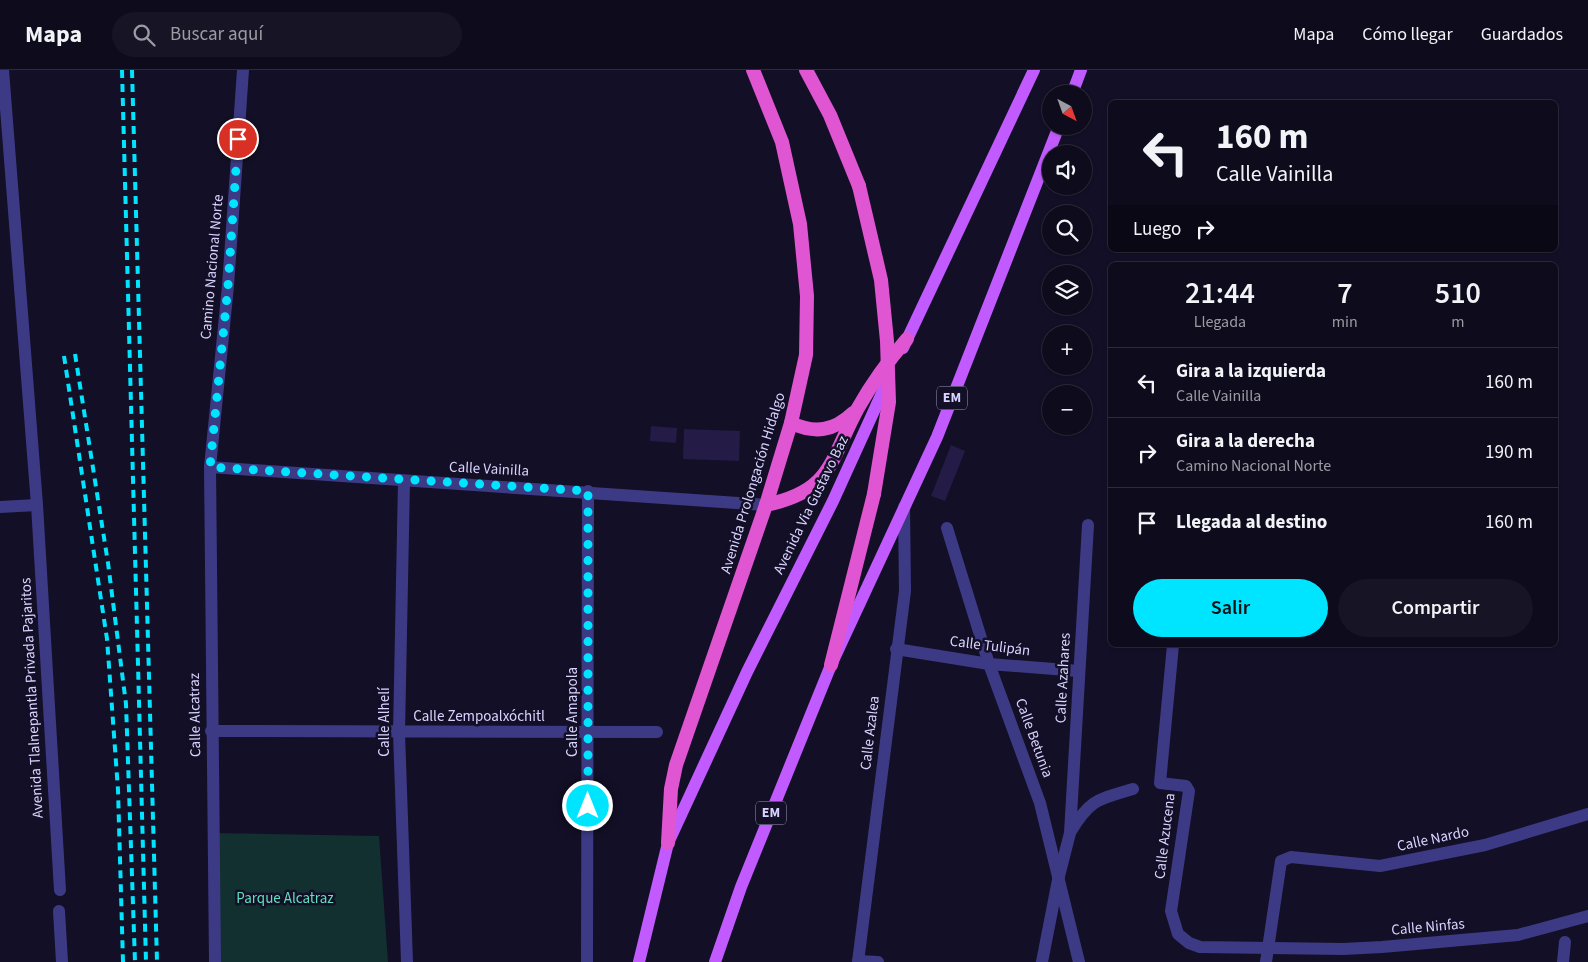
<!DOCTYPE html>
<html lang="es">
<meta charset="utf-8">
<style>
:root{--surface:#0e0b1c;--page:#171425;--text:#f1f3f6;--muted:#9b9ba3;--line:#2e2b3b;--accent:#00e5ff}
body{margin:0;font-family:"Source Sans 3",sans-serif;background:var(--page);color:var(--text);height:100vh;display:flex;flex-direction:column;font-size:19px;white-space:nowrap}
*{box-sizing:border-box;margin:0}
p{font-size:16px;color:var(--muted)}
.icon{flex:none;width:28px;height:28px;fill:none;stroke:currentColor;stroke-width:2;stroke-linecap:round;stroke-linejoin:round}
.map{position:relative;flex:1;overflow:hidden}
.details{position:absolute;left:1108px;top:192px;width:450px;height:385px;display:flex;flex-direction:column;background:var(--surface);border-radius:8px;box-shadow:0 1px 4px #0004,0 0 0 1px var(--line)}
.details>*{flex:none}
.hud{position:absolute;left:1108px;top:30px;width:450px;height:152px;border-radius:8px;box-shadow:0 1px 4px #0004,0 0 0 1px var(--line);background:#0e0b1c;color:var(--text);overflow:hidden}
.needle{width:32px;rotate:139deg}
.buttons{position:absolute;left:1042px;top:15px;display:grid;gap:10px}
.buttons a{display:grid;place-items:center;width:50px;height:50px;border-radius:50%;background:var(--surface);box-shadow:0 1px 4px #0004,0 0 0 1px var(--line);font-size:25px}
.pin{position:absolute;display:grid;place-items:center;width:42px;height:42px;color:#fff;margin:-21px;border:2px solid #fff;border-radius:50%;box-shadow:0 1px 5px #0007}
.me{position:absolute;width:55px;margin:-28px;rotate:0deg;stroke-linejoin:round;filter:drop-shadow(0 0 4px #0008)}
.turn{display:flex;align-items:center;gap:18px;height:105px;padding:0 25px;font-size:22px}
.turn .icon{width:65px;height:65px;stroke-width:2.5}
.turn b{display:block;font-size:35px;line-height:42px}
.then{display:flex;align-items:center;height:48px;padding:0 25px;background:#0003;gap:10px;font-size:19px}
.eta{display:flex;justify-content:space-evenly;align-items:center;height:85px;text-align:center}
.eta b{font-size:30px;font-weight:600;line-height:35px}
.primary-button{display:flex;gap:10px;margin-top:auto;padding:10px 25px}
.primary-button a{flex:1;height:58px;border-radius:30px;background:var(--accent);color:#111;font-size:20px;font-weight:600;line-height:58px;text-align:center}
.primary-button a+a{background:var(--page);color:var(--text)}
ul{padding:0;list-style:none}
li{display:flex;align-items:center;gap:15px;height:70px;padding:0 25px;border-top:1px solid var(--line)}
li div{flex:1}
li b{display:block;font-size:19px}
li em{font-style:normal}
header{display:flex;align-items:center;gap:30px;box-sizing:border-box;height:70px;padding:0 25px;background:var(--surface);border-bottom:1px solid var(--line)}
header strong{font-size:24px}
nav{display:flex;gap:28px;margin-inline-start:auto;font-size:18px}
.search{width:350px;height:45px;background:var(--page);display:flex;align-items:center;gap:12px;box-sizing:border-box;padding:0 18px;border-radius:28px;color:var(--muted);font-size:19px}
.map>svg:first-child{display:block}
.green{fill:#12302f}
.building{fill:#241b47}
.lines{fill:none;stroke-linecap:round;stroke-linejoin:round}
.minor{stroke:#3d3a85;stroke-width:12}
.tertiary{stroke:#3d3a85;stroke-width:12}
.primary{stroke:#c25bff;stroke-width:12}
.trunk{stroke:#e055d1;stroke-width:14}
.rail{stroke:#00e5ff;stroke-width:4;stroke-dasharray:8 6;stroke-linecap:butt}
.trunk-bridge{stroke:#e055d1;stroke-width:14}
.route{stroke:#00e5ff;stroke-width:9;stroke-dasharray:0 16.2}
.labels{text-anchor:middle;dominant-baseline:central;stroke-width:5;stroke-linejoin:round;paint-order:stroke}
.shield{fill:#130f26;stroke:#9e99be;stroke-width:1}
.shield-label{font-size:14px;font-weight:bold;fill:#d9d4ff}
.street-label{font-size:15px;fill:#d9d4ff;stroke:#130f26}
.park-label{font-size:15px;fill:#5fe0c0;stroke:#130f26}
</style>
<header>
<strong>Mapa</strong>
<div class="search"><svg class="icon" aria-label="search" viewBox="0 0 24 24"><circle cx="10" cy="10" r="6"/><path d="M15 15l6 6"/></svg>Buscar aquí</div>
<nav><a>Mapa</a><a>Cómo llegar</a><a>Guardados</a></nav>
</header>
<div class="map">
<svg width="1588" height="892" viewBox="0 0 1588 892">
<rect width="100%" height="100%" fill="#130f26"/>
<path class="green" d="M212 763 379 766 388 892H215Z"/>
<g class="building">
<path d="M651 356 677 358 676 373 650 371Z"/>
<path d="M684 359 740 361 739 391 683 389Z"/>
<path d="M951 375 965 381 945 431 931 426Z"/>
</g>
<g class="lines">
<g class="minor">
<path d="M3 0 37 435 60 820"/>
<path d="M947 458 989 594 1040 733 1079 892"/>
<path d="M1173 575 1160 713 1186 716 1189 721 1171 841 1178 864 1189 873 1200 877 1343 879 1382 877 1518 865 1588 846"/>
<path d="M896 579 989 594 1079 601"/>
<path d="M211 661 657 662"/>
<path d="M1071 761C1090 729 1099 729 1133 719"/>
<path d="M59 841 62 892"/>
<path d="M858 891 878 892"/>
<path d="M215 892 210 397 228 216 243 0"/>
<path d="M587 892 588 421"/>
<path d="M858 892 905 521 904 437"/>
<path d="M1042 892 1058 810 1070 763 1088 455"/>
<path d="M1266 892 1281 791 1291 787 1380 796 1485 775 1588 744"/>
<path d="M1563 892 1565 872"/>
</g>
<g class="tertiary">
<path d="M210 397 766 435"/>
<path d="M404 411 399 663 407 892"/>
<path d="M0 437 37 435"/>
</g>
<g class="primary">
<path d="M1072 24 1081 0"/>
<path d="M903 278 1034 0"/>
<path d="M639 892 668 773 747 602 833 431 888 310"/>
<path d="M715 892 741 817 831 595 937 367 1059 56"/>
</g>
<g class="trunk">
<path d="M806 0 830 45 859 116"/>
<path d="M791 353C815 364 834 361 853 343"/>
<path d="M766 435C833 421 829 391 858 338 872 313 888 291 907 269"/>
<path d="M831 595 874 424"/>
<path d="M668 773 671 719 676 695 766 435 791 353 806 285 807 226 800 154 782 72 753 0"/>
</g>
<g class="rail">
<path d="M122 0 146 892"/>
<path d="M132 0 157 892"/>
<path d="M75 284 108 493 126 634 135 892"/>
<path d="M64 286 107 569 118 720 123 892"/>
</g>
<path class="trunk-bridge" d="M859 116 881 210 887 271 889 332 874 424"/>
</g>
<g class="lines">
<path class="route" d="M238 69 228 216 210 397 588 421V736"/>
</g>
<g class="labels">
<g class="shield">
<rect x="937" y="316.5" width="30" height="23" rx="4"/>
<rect x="756" y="731.5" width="30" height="23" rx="4"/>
</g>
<g class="shield-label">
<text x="952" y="328">EM</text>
<text x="771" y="743">EM</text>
</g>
<g class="street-label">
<text transform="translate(212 197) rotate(-85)">Camino Nacional Norte</text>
<text transform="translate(489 399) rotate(3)">Calle Vainilla</text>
<text transform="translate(753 413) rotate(-73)">Avenida Prolongación Hidalgo</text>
<text transform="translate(811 435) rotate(-64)">Avenida Via Gustavo Baz</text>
<text transform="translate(990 576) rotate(7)">Calle Tulipán</text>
<text transform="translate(1063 608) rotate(-87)">Calle Azahares</text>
<text transform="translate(32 628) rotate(-93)">Avenida Tlalnepantla Privada Pajaritos</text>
<text transform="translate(572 642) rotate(-90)">Calle Amapola</text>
<text transform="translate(195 645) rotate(-91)">Calle Alcatraz</text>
<text x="479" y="646">Calle Zempoalxóchitl</text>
<text transform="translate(384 652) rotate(-90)">Calle Alhelí</text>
<text transform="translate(870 663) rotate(-83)">Calle Azalea</text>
<text transform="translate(1034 668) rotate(70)">Calle Betunia</text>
<text transform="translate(1165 766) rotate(-83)">Calle Azucena</text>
<text transform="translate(1433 769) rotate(-12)">Calle Nardo</text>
<text transform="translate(1428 857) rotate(-5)">Calle Ninfas</text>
</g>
<g class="park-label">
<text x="285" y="828">Parque Alcatraz</text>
</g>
</g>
</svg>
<div class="buttons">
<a><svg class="needle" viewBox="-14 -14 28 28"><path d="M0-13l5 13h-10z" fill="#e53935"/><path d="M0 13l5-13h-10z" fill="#9b9ba3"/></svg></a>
<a><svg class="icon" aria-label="sound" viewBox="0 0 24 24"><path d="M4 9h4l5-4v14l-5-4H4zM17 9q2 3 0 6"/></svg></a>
<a><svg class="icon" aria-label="search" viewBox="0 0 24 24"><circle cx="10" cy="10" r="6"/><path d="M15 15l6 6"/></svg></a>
<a><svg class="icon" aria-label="layers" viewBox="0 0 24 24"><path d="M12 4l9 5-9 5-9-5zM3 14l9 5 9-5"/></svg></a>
<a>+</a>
<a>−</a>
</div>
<div class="pin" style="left:238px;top:69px;background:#d93025"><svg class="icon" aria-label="arrive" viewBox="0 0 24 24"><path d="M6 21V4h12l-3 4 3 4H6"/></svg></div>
<svg class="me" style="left:588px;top:736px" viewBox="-20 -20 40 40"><circle r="17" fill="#00e5ff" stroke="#fff" stroke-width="3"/><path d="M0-11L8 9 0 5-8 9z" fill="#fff"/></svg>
<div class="hud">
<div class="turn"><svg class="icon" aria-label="left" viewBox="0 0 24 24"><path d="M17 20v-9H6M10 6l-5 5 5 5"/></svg><div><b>160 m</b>Calle Vainilla</div></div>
<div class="then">Luego<svg class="icon" aria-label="right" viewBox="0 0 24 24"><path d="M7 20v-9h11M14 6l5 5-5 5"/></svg></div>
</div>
<section class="details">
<div class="eta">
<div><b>21:44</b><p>Llegada</p></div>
<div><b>7</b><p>min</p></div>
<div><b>510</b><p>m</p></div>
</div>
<ul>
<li><svg class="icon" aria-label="left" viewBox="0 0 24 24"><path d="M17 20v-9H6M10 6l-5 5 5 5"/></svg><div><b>Gira a la izquierda</b><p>Calle Vainilla</p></div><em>160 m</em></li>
<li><svg class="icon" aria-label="right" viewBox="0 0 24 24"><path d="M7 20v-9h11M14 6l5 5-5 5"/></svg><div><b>Gira a la derecha</b><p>Camino Nacional Norte</p></div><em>190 m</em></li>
<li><svg class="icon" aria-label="arrive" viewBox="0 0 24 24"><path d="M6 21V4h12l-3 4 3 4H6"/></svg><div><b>Llegada al destino</b></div><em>160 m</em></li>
</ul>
<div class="primary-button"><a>Salir</a><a>Compartir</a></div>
</section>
</div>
